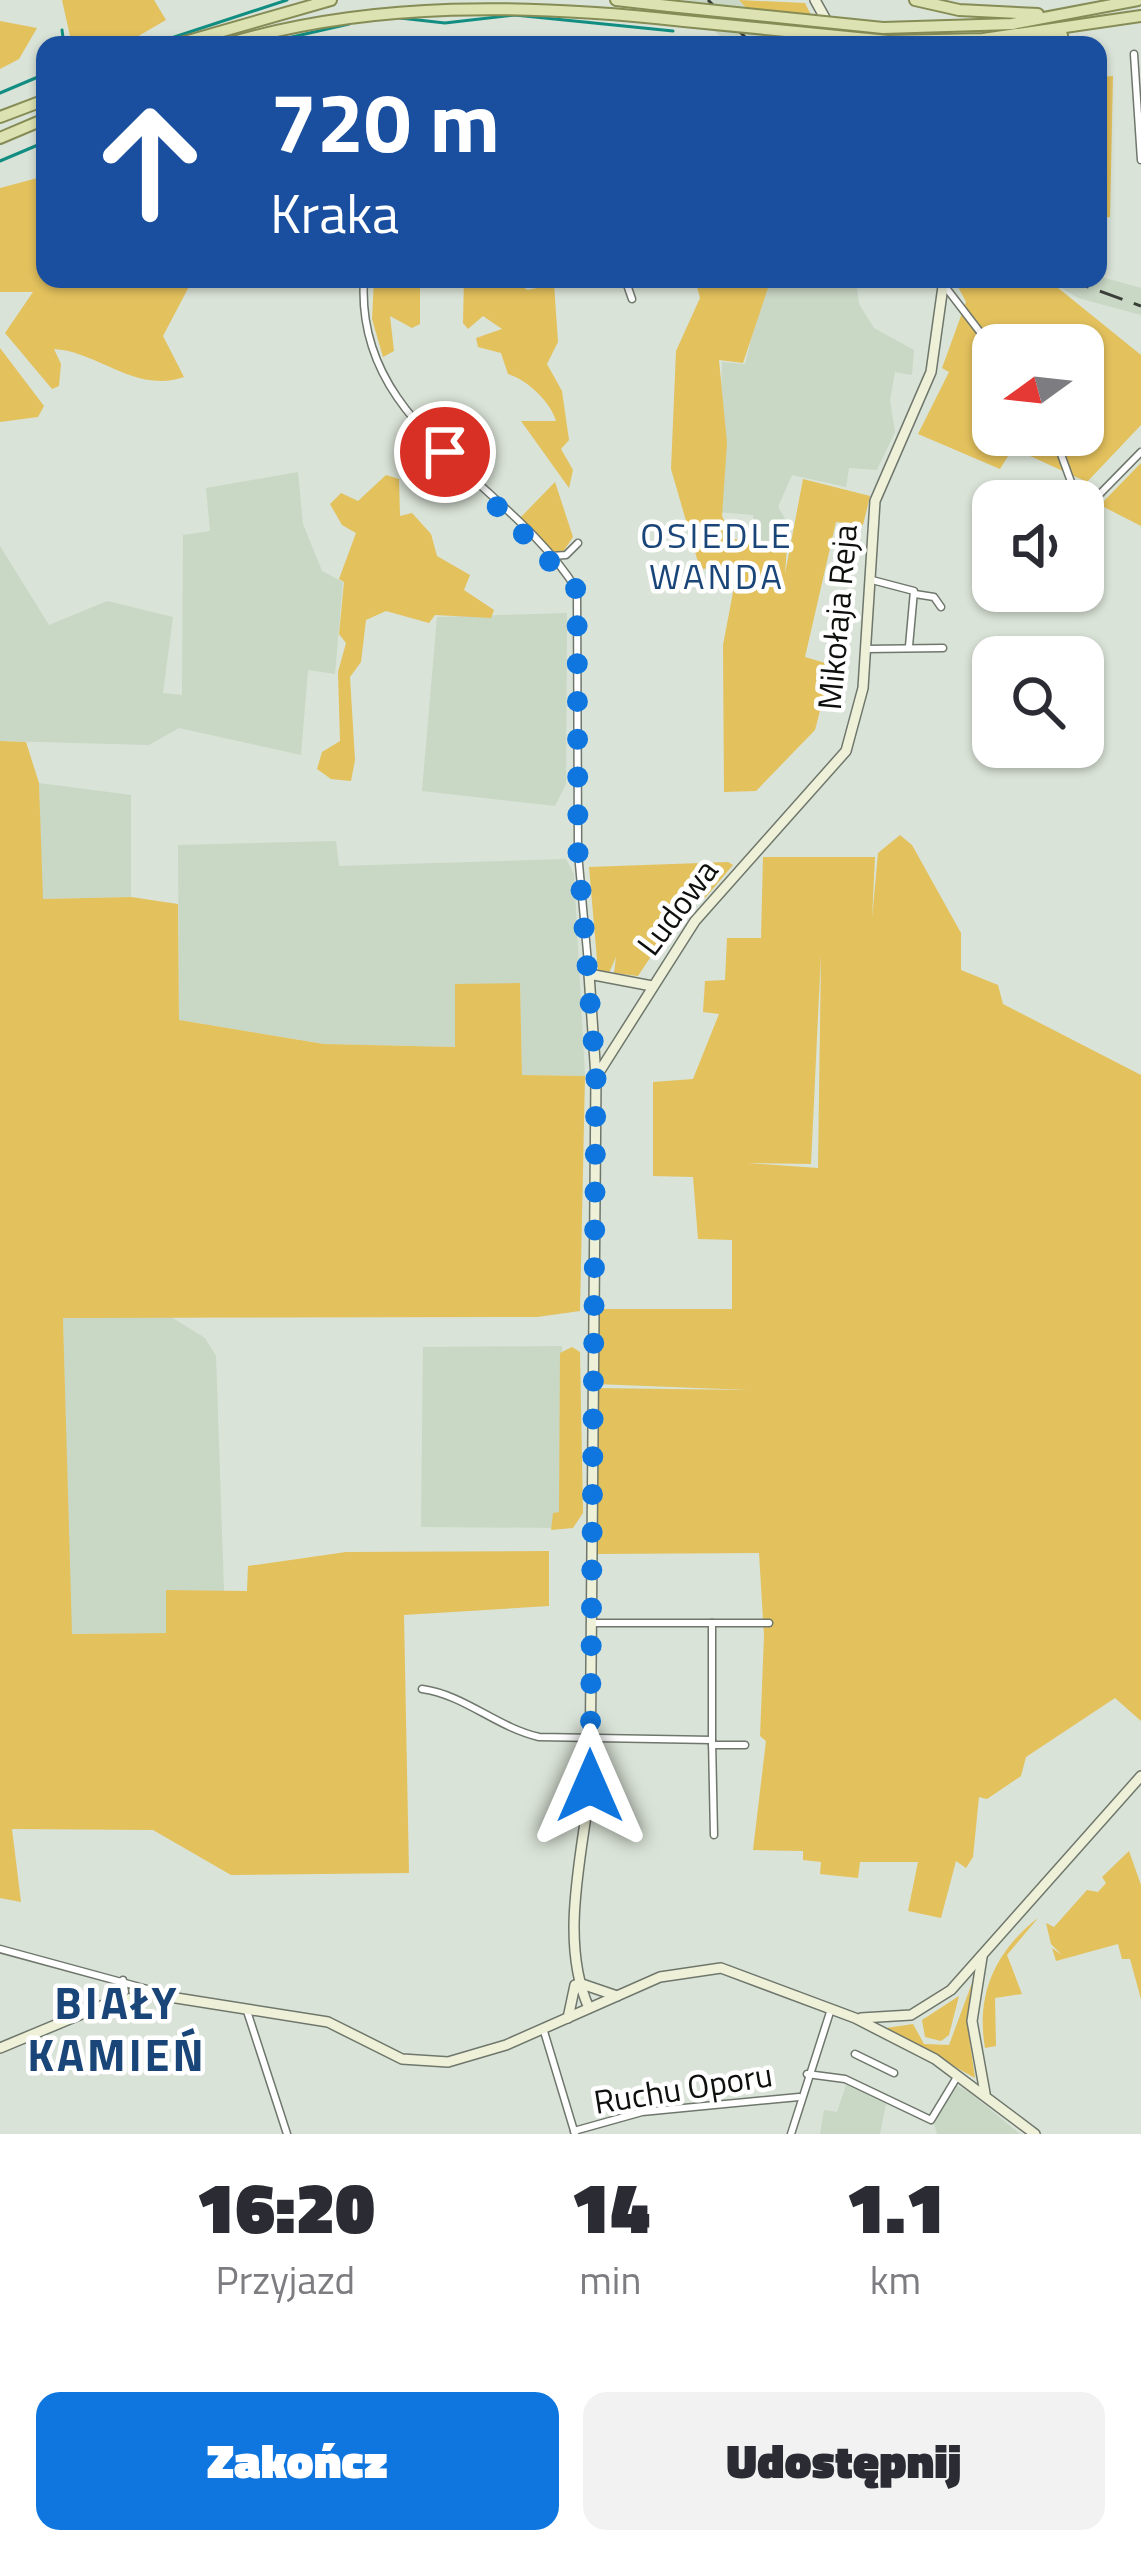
<!DOCTYPE html>
<html lang="pl">
<meta charset="utf-8">
<style>
:root{--surface:#fff;--page:#f2f2f3;--text:#2b2b33;--muted:#7c7c81;--accent:#0e76de}
body{margin:0;font-family:"Titillium Web",sans-serif;background:var(--page);color:var(--text);height:100vh;display:flex;flex-direction:column;font-size:45px;white-space:nowrap}
*{box-sizing:border-box;margin:0}
p{font-size:39px;color:var(--muted)}
.icon{flex:none;width:66px;height:66px;fill:none;stroke:currentColor;stroke-width:2;stroke-linecap:round;stroke-linejoin:round}
.map{position:relative;height:2134px;overflow:hidden}
.side{display:flex;flex-direction:column;background:var(--surface);flex:1}
.side>*{flex:none}
.banner{position:absolute;left:36px;top:36px;width:1071px;height:252px;border-radius:24px;box-shadow:0 3px 9px #0004;background:#1a4fa0;color:#fff;overflow:hidden}
.needle{width:78px;rotate:255deg}
.buttons{position:absolute;left:972px;top:324px;display:grid;gap:24px}
.buttons a{display:grid;place-items:center;width:132px;height:132px;border-radius:24px;background:var(--surface);box-shadow:0 3px 9px #0004;font-size:60px}
.pin{position:absolute;display:grid;place-items:center;width:102px;height:102px;color:#fff;margin:-51px;border:6px solid #fff;border-radius:50%;box-shadow:0 3px 12px #0007}
.me{position:absolute;width:132px;margin:-66px;rotate:0deg;stroke-linejoin:round;filter:drop-shadow(0 0 9px #0008)}
.turn{display:flex;align-items:center;gap:42px;height:252px;padding:0 36px;font-size:54px}
.turn .icon{width:156px;height:156px;stroke-width:2.5}
.turn b{display:block;font-size:84px;line-height:102px}
.eta{display:flex;justify-content:space-evenly;align-items:center;height:204px;text-align:center}
.eta b{font-size:72px;font-weight:800;line-height:84px}
.cta{display:flex;gap:24px;margin-top:auto;padding:24px 36px}
.cta a{flex:1;height:138px;border-radius:24px;background:var(--accent);color:#fff;font-size:48px;font-weight:800;line-height:138px;text-align:center}
.cta a+a{background:var(--page);color:var(--text)}
.map>svg:first-child{display:block}
.built{fill:#c9d7c5}
.green{fill:#e3c15d;fill-rule:evenodd}
.lines{fill:none;stroke-linecap:round;stroke-linejoin:round}
.stream{stroke:#128d82;stroke-width:3}
.street-casing{stroke:#6f776d;stroke-width:9}
.secondary-casing{stroke:#6f776d;stroke-width:12}
.primary-casing{stroke:#858c55;stroke-width:14}
.street{stroke:#fff;stroke-width:6}
.secondary{stroke:#eef1d8;stroke-width:9}
.primary{stroke:#dce2b1;stroke-width:10}
.rail{stroke:#3a3e39;stroke-width:3;stroke-dasharray:24 12;stroke-linecap:butt}
.primary-bridge-casing{stroke:#858c55;stroke-width:14;stroke-linecap:butt}
.primary-bridge{stroke:#dce2b1;stroke-width:10}
.route{stroke:#0e76de;stroke-width:21;stroke-dasharray:0 37.8}
.labels{text-anchor:middle;dominant-baseline:central;stroke-width:9;stroke-linejoin:round;paint-order:stroke}
.street-label{font-size:33px;fill:#0d100c;stroke:#fff}
.neighbourhood-label{font-size:36px;letter-spacing:3px;fill:#194578;stroke:#fff}
.district-label{font-size:45px;font-weight:bold;letter-spacing:3px;fill:#194578;stroke:#fff}
</style>
<div class="map">
<svg width="1141" height="2134" viewBox="0 0 1141 2134">
<rect width="100%" height="100%" fill="#dae3d7"/>
<g class="built">
<path d="M681 0H739L780 45H730Z"/>
<path d="M1098 276 1141 288V315L1078 298 1047 279Z"/>
<path d="M766 279H856L859 304 874 328 914 350 912 375 895 372 890 400 895 432 877 470 849 468 846 487 792 475 778 507 788 524 783 543 757 540 753 515 717 512 722 362 745 364Z"/>
<path d="M298 472 303 524 322 571 343 582 335 674 308 670 301 755 179 728 149 745 0 741V546L49 625 107 601 173 617 163 693 182 695 183 535 210 531 206 488Z"/>
<path d="M567 613 566 784 555 806 422 791 437 617Z"/>
<path d="M39 783 131 795V897L42 899Z"/>
<path d="M336 841 339 866 566 859 574 874 585 1076 522 1075 520 984 456 1047 324 1044 179 1020 178 845Z"/>
<path d="M168 1315 205 1338 216 1356 224 1591 166 1590 167 1633 71 1634 63 1317Z"/>
<path d="M562 1346V1528L421 1527 423 1347Z"/>
<path d="M846 2085 886 2104 880 2134H820L824 2110 837 2112Z"/>
<path d="M956 2085 969 2092 1020 2134H937L934 2124Z"/>
</g>
<g class="green">
<path d="M62 0H154L166 20 123 45H72Z"/>
<path d="M739 0 805 3 826 45H780Z"/>
<path d="M0 21 37 28 19 59 0 69Z"/>
<path d="M1113 76 1110 217 1098 218V77Z"/>
<path d="M45 176V279H193L163 336 184 377C136 394 97 351 54 349L61 364 59 386 52 389 5 333 33 292H0V188Z"/>
<path d="M374 279H420V324L412 328 390 316 394 351 383 357 372 319Z"/>
<path d="M464 279H507L528 290 554 284 558 342 547 364 562 391 569 440 561 449 573 470 569 488 521 421H556C551 402 526 379 508 374L501 353 478 347 476 338 502 329 483 316 468 329 463 323Z"/>
<path d="M695 279H771L743 363 719 360 727 443 722 516 733 539 787 546 785 574 803 479 870 496 863 525 836 522 805 657 832 665 815 730 756 791 724 792 723 645 738 566 700 569 671 469 676 351 700 298Z"/>
<path d="M954 279H1047L1141 355V425L1087 482 1013 448 1000 469 918 434 949 372 942 368 966 302ZM993 345H1083V435H993Z"/>
<path d="M0 348 44 406 38 417 0 422Z"/>
<path d="M1141 463V526L1100 505Z"/>
<path d="M386 475 399 479 400 516 412 513 431 534 437 556 470 575 464 590 494 610 491 618 435 615 429 623 386 611 366 620 361 662 350 677 355 760 351 781 331 779 317 769 322 752 340 741 338 672 346 643 339 634 344 582 339 579 356 533 342 525 330 504 341 493 358 501Z"/>
<path d="M555 482 573 537 563 552H554L520 518Z"/>
<path d="M0 741 26 742 39 783 43 899 131 897 178 904 179 1020 324 1044 455 1047V984L520 983 522 1075 585 1076 580 1311 537 1317 63 1318 72 1634 166 1633V1590L247 1591 248 1566 346 1552 549 1551V1606L404 1615 409 1873 231 1875 153 1830 12 1829 21 1902 0 1898Z"/>
<path d="M900 835 912 845 961 933V970L998 985 1003 1004 1141 1075V1721L1115 1698 1026 1757 1021 1776 987 1799 979 1797 973 1857 966 1868 956 1861 941 1918 908 1911 918 1862H860L858 1878 820 1874 821 1862 803 1860V1851L753 1850 766 1741 760 1736 764 1636 759 1553 596 1554 595 1388 748 1390 595 1384 597 1309H732V1240L698 1239 693 1177 653 1176V1082L693 1079 719 1014 703 1012 705 981 725 980 727 938H761L763 857H875L872 919 878 853ZM821 954 818 1168 747 1163 811 1164Z"/>
<path d="M728 862 733 865 705 898 697 895 680 922 675 920 638 976 614 973 616 957 609 973 598 971 589 867Z"/>
<path d="M572 1347 580 1352 583 1513 573 1528 551 1530 553 1513 559 1512 560 1353Z"/>
<path d="M1129 1851 1141 1885V1999L1130 1959H1122L1118 1944 1056 1961 1052 1948 1062 1955 1051 1944 1046 1923 1054 1927 1087 1890 1098 1892 1106 1883 1102 1877Z"/>
<path d="M1038 1918 1007 1955 1022 1994 995 1998 996 2046 985 2048C976 1996 994 1952 1038 1918Z"/>
<path d="M972 1983 967 2022 975 2078 886 2028 913 2024 924 2044 949 2045Z"/>
<path d="M959 1996 949 2035 941 2041 925 2037 922 2020Z"/>
</g>
<g class="lines">
<g class="stream">
<path d="M400 18 445 23 515 15 673 31"/>
<path d="M62 30 64 45"/>
<path d="M150 45 287 0"/>
<path d="M257 45 349 24"/>
<path d="M0 93 45 74"/>
<path d="M0 161 45 142"/>
</g>
<g class="street-casing">
<g id="street">
<path d="M1134 54 1141 160"/>
<path d="M364 279C354 427 510 481 577 590L578 853 589 974"/>
<path d="M625 279 632 299"/>
<path d="M947 289 993 349"/>
<path d="M1054 435 1078 501"/>
<path d="M1083 504 1087 507 1141 452"/>
<path d="M551 556 566 555 578 543"/>
<path d="M872 580 914 591 909 646"/>
<path d="M915 594 934 597 941 607"/>
<path d="M866 649 943 648"/>
<path d="M712 1623H769"/>
<path d="M422 1689C465 1695 496 1727 539 1737L712 1740V1623H593"/>
<path d="M712 1740 714 1835"/>
<path d="M712 1745H745"/>
<path d="M0 1949 158 1992"/>
<path d="M118 2000 125 1992 123 1980"/>
<path d="M246 2008 287 2134"/>
<path d="M543 2028 575 2134"/>
<path d="M855 2054 894 2073"/>
<path d="M807 2074 845 2079 931 2120 957 2077"/>
<path d="M574 2131 642 2112 799 2097"/>
<path d="M791 2134 831 2009"/>
</g>
</g>
<g class="secondary-casing">
<g id="secondary">
<path d="M815 0 840 45"/>
<path d="M596 1077 695 921 846 751 863 688 875 501 931 372 944 279"/>
<path d="M982 1957 972 2021 985 2093"/>
<path d="M579 1983 617 1996"/>
<path d="M589 2008C559 1942 582 1856 590 1786L596 1077 589 974 652 986"/>
<path d="M568 2018 575 1985"/>
<path d="M861 2018 911 2015 951 1990 1141 1776"/>
<path d="M0 2048 106 2004 151 1994 328 2022 402 2059 448 2062 506 2045 660 1977 721 1968 855 2018 935 2059 1035 2134"/>
</g>
</g>
<g class="primary-casing">
<g id="primary">
<path d="M616 0 669 6"/>
<path d="M915 0 959 10 1038 14"/>
<path d="M883 28 1012 24 1138 0"/>
<path d="M888 41 983 39 1141 16"/>
<path d="M174 45 331 0"/>
<path d="M223 45C372 0 529 4 684 21"/>
<path d="M1021 45 1062 35"/>
<path d="M0 117 45 100"/>
<path d="M0 138 45 119"/>
</g>
</g>
<use href="#street" class="street"/>
<use href="#secondary" class="secondary"/>
<use href="#primary" class="primary"/>
<g class="rail">
<path d="M708 0 753 45"/>
<path d="M1066 279 1141 306"/>
</g>
<g class="primary-bridge-casing">
<g id="primary-bridge">
<path d="M669 6 883 28"/>
<path d="M684 21 888 41"/>
</g>
</g>
<use href="#primary-bridge" class="primary-bridge"/>
</g>
<g class="lines">
<path class="route" d="M445 452 577 590 578 853 596 1076 590 1786"/>
</g>
<g class="labels">
<g class="street-label">
<text transform="translate(837 617) rotate(-85)">Mikołaja Reja</text>
<text transform="translate(677 907) rotate(-53)">Ludowa</text>
<text transform="translate(683 2088) rotate(-9)">Ruchu Oporu</text>
</g>
<g class="neighbourhood-label">
<text x="717" y="534">OSIEDLE<tspan x="717" dy="41">WANDA</tspan></text>
</g>
<g class="district-label">
<text x="117" y="2002">BIAŁY<tspan x="117" dy="52">KAMIEŃ</tspan></text>
</g>
</g>
</svg>
<div class="buttons">
<a><svg class="needle" viewBox="-14 -14 28 28"><path d="M0-13l5 13h-10z" fill="#e53935"/><path d="M0 13l5-13h-10z" fill="#7c7c81"/></svg></a>
<a><svg class="icon" aria-label="sound" viewBox="0 0 24 24"><path d="M4 9h4l5-4v14l-5-4H4zM17 9q2 3 0 6"/></svg></a>
<a><svg class="icon" aria-label="search" viewBox="0 0 24 24"><circle cx="10" cy="10" r="6"/><path d="M15 15l6 6"/></svg></a>
</div>
<div class="pin" style="left:445px;top:452px;background:#d93025"><svg class="icon" aria-label="arrive" viewBox="0 0 24 24"><path d="M6 21V4h12l-3 4 3 4H6"/></svg></div>
<svg class="me" style="left:590px;top:1786px" viewBox="-20 -20 40 40"><path d="M0-17L14 15 0 8-14 15z" fill="#0e76de" stroke="#fff" stroke-width="4"/></svg>
<div class="banner">
<div class="turn"><svg class="icon" aria-label="ahead" viewBox="0 0 24 24"><path d="M12 20V5M6 11l6-6 6 6"/></svg><div><b>720 m</b>Kraka</div></div>
</div>
</div>
<section class="side">
<div class="eta">
<div><b>16:20</b><p>Przyjazd</p></div>
<div><b>14</b><p>min</p></div>
<div><b>1.1</b><p>km</p></div>
</div>
<div class="cta"><a>Zakończ</a><a>Udostępnij</a></div>
</section>
